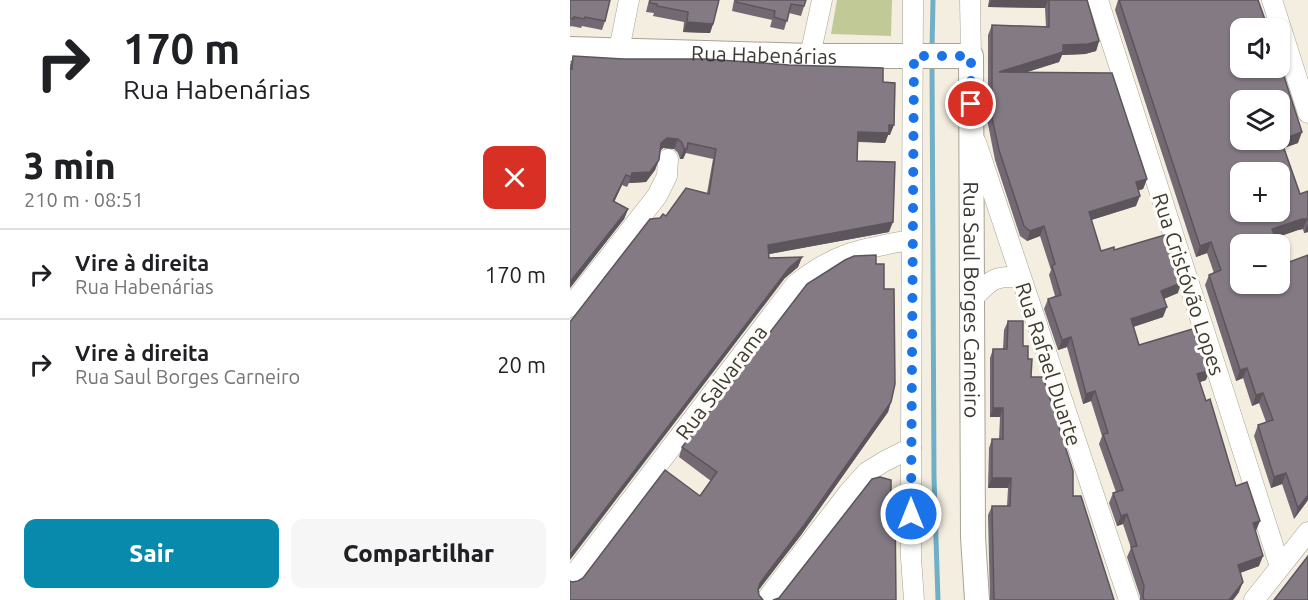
<!DOCTYPE html>
<html lang="pt">
<meta charset="utf-8">
<style>
:root{--surface:#fff;--page:#f6f6f6;--text:#202124;--muted:#757577;--line:#e0e0e0;--accent:#078aab}
body{margin:0;font-family:Ubuntu,sans-serif;background:var(--page);color:var(--text);height:100vh;display:flex;flex-direction:column;font-size:22px;white-space:nowrap}
*{box-sizing:border-box;margin:0}
p{font-size:20px;color:var(--muted)}
.icon{flex:none;width:33px;height:33px;fill:none;stroke:currentColor;stroke-width:2;stroke-linecap:round;stroke-linejoin:round}
.map{position:relative;flex:1;overflow:hidden}
.details{display:flex;flex-direction:column;background:var(--surface);width:570px}
.details>*{flex:none}
.top-card{background:#fff;color:var(--text);overflow:hidden}
.fabs{position:absolute;left:660px;top:18px;display:grid;gap:12px}
.fabs a{display:grid;place-items:center;width:60px;height:60px;border-radius:12px;background:var(--surface);box-shadow:0 2px 4px #0004;font-size:30px}
.pin{position:absolute;display:grid;place-items:center;width:51px;height:51px;color:#fff;margin:-26px;border:3px solid #fff;border-radius:50%;box-shadow:0 2px 6px #0007}
.me{position:absolute;width:66px;margin:-33px;rotate:0deg;stroke-linejoin:round;filter:drop-shadow(0 0 4px #0008)}
.turn{display:flex;align-items:center;gap:21px;height:126px;padding:0 24px;font-size:27px}
.turn .icon{width:78px;height:78px;stroke-width:2.5}
.turn b{display:block;font-size:42px;line-height:51px}
.round{display:grid;place-items:center;flex:none;width:63px;height:63px;border-radius:12px;background:var(--page)}
.overview{display:flex;align-items:center;justify-content:space-between;height:102px;padding:0 24px}
h1{font-size:36px;font-weight:800;line-height:45px}
.cta{display:flex;gap:12px;margin-top:auto;padding:12px 24px}
.cta a{flex:1;height:69px;border-radius:12px;background:var(--accent);color:#fff;font-size:24px;font-weight:800;line-height:69px;text-align:center}
.cta a+a{background:var(--page);color:var(--text)}
ul{padding:0;list-style:none}
li{display:flex;align-items:center;gap:18px;height:90px;padding:0 24px;border-top:2px solid var(--line)}
li div{flex:1}
li b{display:block;font-size:22px}
li em{font-style:normal}
main{display:flex;flex:1;min-height:0}
.map>svg:first-child{display:block}
.green{fill:#c1ca97}
.lines{fill:none;stroke-linecap:round;stroke-linejoin:round}
.stream{stroke:#71afc6;stroke-width:5}
.minor-casing{stroke:#a8a295;stroke-width:21}
.tertiary-casing{stroke:#a8a295;stroke-width:26}
.minor{stroke:#fff;stroke-width:20}
.tertiary{stroke:#fff;stroke-width:24}
.wall{fill:#726972}
.shaded-wall{fill:#5c555c}
.building{fill:#847a84;stroke:#5c555c;stroke-width:1.5;fill-rule:evenodd}
.route{stroke:#1a73e8;stroke-width:10;stroke-dasharray:0 18}
.labels{text-anchor:middle;dominant-baseline:central;stroke-width:6;stroke-linejoin:round;paint-order:stroke}
.street-label{font-size:21px;fill:#3d3a35;stroke:#fefcf6}
</style>
<main>
<section class="details">
<div class="top-card">
<div class="turn"><svg class="icon" aria-label="right" viewBox="0 0 24 24"><path d="M7 20v-9h11M14 6l5 5-5 5"/></svg><div><b>170 m</b>Rua Habenárias</div></div>
</div>
<div class="overview"><div><h1>3 min</h1><p>210 m · 08:51</p></div><a class="round" style="background:#d93025;color:#fff"><svg class="icon" aria-label="close" viewBox="0 0 24 24"><path d="M6 6l12 12M18 6L6 18"/></svg></a></div>
<ul>
<li><svg class="icon" aria-label="right" viewBox="0 0 24 24"><path d="M7 20v-9h11M14 6l5 5-5 5"/></svg><div><b>Vire à direita</b><p>Rua Habenárias</p></div><em>170 m</em></li>
<li><svg class="icon" aria-label="right" viewBox="0 0 24 24"><path d="M7 20v-9h11M14 6l5 5-5 5"/></svg><div><b>Vire à direita</b><p>Rua Saul Borges Carneiro</p></div><em>20 m</em></li>
</ul>
<div class="cta"><a>Sair</a><a>Compartilhar</a></div>
</section>
<div class="map">
<svg width="738" height="600" viewBox="0 0 738 600">
<rect width="100%" height="100%" fill="#f4eee0"/>
<path class="green" d="M267 0H322L321 36 261 34Z"/>
<g class="lines">
<g class="stream">
<path d="M362 49 363 0"/>
<path d="M362 62 364 477 368 600"/>
</g>
<g class="minor-casing">
<g id="minor">
<path d="M343 0 341 448V558L344 600"/>
<path d="M400 0 401 56"/>
<path d="M528 0 710 567"/>
<path d="M702 0 738 113"/>
<path d="M49 50 59 0"/>
<path d="M240 56 252 0"/>
<path d="M406 142 559 600"/>
<path d="M402 299C419 282 424 274 450 278"/>
<path d="M0 307 87 196 97 176 98 159"/>
<path d="M0 580 225 285C264 253 293 248 341 240"/>
<path d="M196 600 279 492 297 472 315 461 341 448"/>
<path d="M684 600 738 532"/>
</g>
</g>
<g class="tertiary-casing">
<g id="tertiary">
<path id="s1" d="M0 49 240 56H401L403 537 407 600"/>
</g>
</g>
<use href="#minor" class="minor"/>
<use href="#tertiary" class="tertiary"/>
</g>
<g class="wall">
<path d="M0 0 35 21 32 30 12 26 11 28 1 26 0 27Z"/>
<path d="M79 0H149L143 24 140 33 113 32 114 22 83 16 84 13 76 12Z"/>
<path d="M164 0H236L231 16 219 13 214 30 200 27 202 20 162 11Z"/>
<path d="M419 0H517L529 41 526 51 515 54 492 55 489 62 457 72 577 179 573 189 568 190 566 206 521 220 531 251 544 250 608 293 594 299 593 317 563 327 569 345 636 380 630 382 636 401 666 486 686 531 689 566 670 573 669 592 663 600H570V596L557 557 561 548 553 524 547 526 539 503 543 493 546 492 529 444 532 436 521 401 513 404 497 347 488 350 474 309 478 299 485 296 479 275 481 270 470 236 457 241 450 236 425 160 417 119 418 114V35L422 25 476 27 475 8 418 7Z"/>
<path d="M548 0 728 143 714 148 730 194 738 191V232L734 233 733 229 728 230 702 239 700 244H670L738 500 724 519 712 484 701 488 684 436 688 425 696 422 689 403 682 406 673 378 666 381 635 285 639 275 644 273 637 253 626 257 545 10Z"/>
<path d="M3 56 313 82 320 135H318L315 143 288 142 287 161 319 232 199 254V258L232 257 228 267 215 278 96 216 137 193 143 159 116 153 113 159H110L108 153 104 149 93 148 90 151 85 170 76 182 59 183 57 187 52 185 44 202 58 209 54 219 0 288V65Z"/>
<path d="M306 264 314 289 321 402 318 412 231 535 188 591 2 582 8 581 130 496 141 481 109 457 112 447Z"/>
<path d="M438 321 453 346 458 359 461 377 503 496 544 600H420L418 515 422 506H437L438 488H418L419 448 422 439H429L430 417H420V358L423 349H433L434 330Z"/>
</g>
<g class="shaded-wall">
<path d="M421 0H478L475 8 418 7Z"/>
<path d="M117 22 143 24 140 33 113 32Z"/>
<path d="M529 41 526 51 515 54 492 55 489 62 425 82 429 72 493 45Z"/>
<path d="M319 125H324L320 135H318L315 143 285 141 288 132Z"/>
<path d="M732 132 728 143 707 150 711 140Z"/>
<path d="M97 138 108 139 104 149 93 148 88 153 91 143Z"/>
<path d="M114 149H117L113 159H110Z"/>
<path d="M89 160 85 170 76 182 59 183 62 173Z"/>
<path d="M56 175 52 185 40 211 43 201Z"/>
<path d="M577 179 573 189 563 192 566 182Z"/>
<path d="M570 196 566 206 515 222 519 212Z"/>
<path d="M58 209 54 219 0 288V282Z"/>
<path d="M732 219H737L733 229 728 230 702 239 700 244H693L696 237 702 229Z"/>
<path d="M323 222 319 232 194 255 198 245Z"/>
<path d="M738 223V232L734 233Z"/>
<path d="M474 226 470 236 457 241 460 231Z"/>
<path d="M641 242 637 253 626 257 630 246Z"/>
<path d="M232 257 228 267 215 278 0 560V555L219 268Z"/>
<path d="M611 283 608 293 588 301 591 291Z"/>
<path d="M597 307 593 317 557 329 561 319Z"/>
<path d="M501 337 497 347 488 350 492 340Z"/>
<path d="M677 368 673 378 666 381 670 370Z"/>
<path d="M640 370 636 380 624 384 627 374Z"/>
<path d="M525 391 521 401 513 404 516 394Z"/>
<path d="M693 393 689 403 682 406 686 395Z"/>
<path d="M321 402 318 412 231 535 186 593 190 583Z"/>
<path d="M423 408H433L430 417H420Z"/>
<path d="M716 473 712 484 701 488 704 477Z"/>
<path d="M422 478H441L438 488H418Z"/>
<path d="M738 495V500L724 519 728 508Z"/>
<path d="M557 514 553 524 547 526 551 516Z"/>
<path d="M690 521 686 531 683 523Z"/>
<path d="M693 556 689 566 664 575 668 565Z"/>
<path d="M673 582 669 592 663 600H659Z"/>
</g>
<g class="building">
<path d="M0 0H40L35 21 15 17 14 19 4 17V19L0 18Z"/>
<path d="M80 0H149L143 24 117 22 118 12 87 6V4L80 3Z"/>
<path d="M166 0H236L234 6 221 4 217 21 204 17 205 11 166 2Z"/>
<path d="M479 0H517L529 41 518 44 493 45V52L429 72 542 73 577 179 566 182 570 196 519 212 531 251 544 247V250L595 235 611 283 591 291 597 307 561 319 569 345 626 328 640 370 627 374 636 401 640 399 666 486 677 482 690 521 683 523 693 556 668 565 673 582 659 600H574L573 596 574 586 561 547 567 546 557 514 551 516 543 493 553 490 533 434 538 433 525 391 516 394 501 337 492 340 478 299 491 295 482 266 485 264 474 226 460 231 454 226 429 150 420 109H422V25L479 27Z"/>
<path d="M549 0H688L698 28H670V68H710V64L732 132 711 140 730 194 738 191V221L737 219H732L702 229 704 234 696 237 699 244H670V284H710V263L713 262 714 264 738 255V495L728 508 716 473 704 477 688 425 703 420 693 393 686 395 677 368 670 370 639 275 651 270 641 242 630 246ZM670 100H710V140H670ZM670 172H710V212H670Z"/>
<path d="M3 56 53 59H137L219 65 313 68V82L325 83 324 125H319V133L288 132 287 161 325 162 323 222 198 245 199 258 232 257 219 268 0 555V322L80 219 90 218 93 214 96 216 116 188 139 194 146 149 118 143 117 149H114L112 143 108 139 97 138 91 143 89 160 80 172 62 173 61 177 56 175 43 201 58 209 0 282V68L2 69Z"/>
<path d="M306 255V264H314V289H324L325 384 321 402 234 525 190 583 188 589 189 595 193 600H0V581L2 582 8 581 13 578 95 470 130 496 147 472 112 447 237 284 275 260 284 256Z"/>
<path d="M438 321H453V346H458V359H462L461 377H473L503 471V496H511L544 600H424L422 506H440L441 478H422V439H433V408H423V349H437Z"/>
<path d="M310 477 321 480V504H325L326 600H203L209 598 302 479Z"/>
<path d="M738 556V600H704Z"/>
</g>
<g class="lines">
<path class="route" d="M341 514 344 56H401V104"/>
</g>
<g class="labels">
<g class="street-label">
<text stroke="none"><textPath href="#s1" startOffset="194">Rua Habenárias</textPath></text>
<text transform="translate(619 284) rotate(72)">Rua Cristóvão Lopes</text>
<text stroke="none"><textPath href="#s1" startOffset="645">Rua Saul Borges Carneiro</textPath></text>
<text transform="translate(479 364) rotate(72)">Rua Rafael Duarte</text>
<text transform="translate(151 382) rotate(-53)">Rua Salvarama</text>
</g>
</g>
</svg>
<div class="fabs">
<a><svg class="icon" aria-label="sound" viewBox="0 0 24 24"><path d="M4 9h4l5-4v14l-5-4H4zM17 9q2 3 0 6"/></svg></a>
<a><svg class="icon" aria-label="layers" viewBox="0 0 24 24"><path d="M12 4l9 5-9 5-9-5zM3 14l9 5 9-5"/></svg></a>
<a>+</a>
<a>−</a>
</div>
<div class="pin" style="left:401px;top:104px;background:#d93025"><svg class="icon" aria-label="arrive" viewBox="0 0 24 24"><path d="M6 21V4h12l-3 4 3 4H6"/></svg></div>
<svg class="me" style="left:341px;top:514px" viewBox="-20 -20 40 40"><circle r="17" fill="#1a73e8" stroke="#fff" stroke-width="3"/><path d="M0-11L8 9 0 5-8 9z" fill="#fff"/></svg>
</div>
</main>
